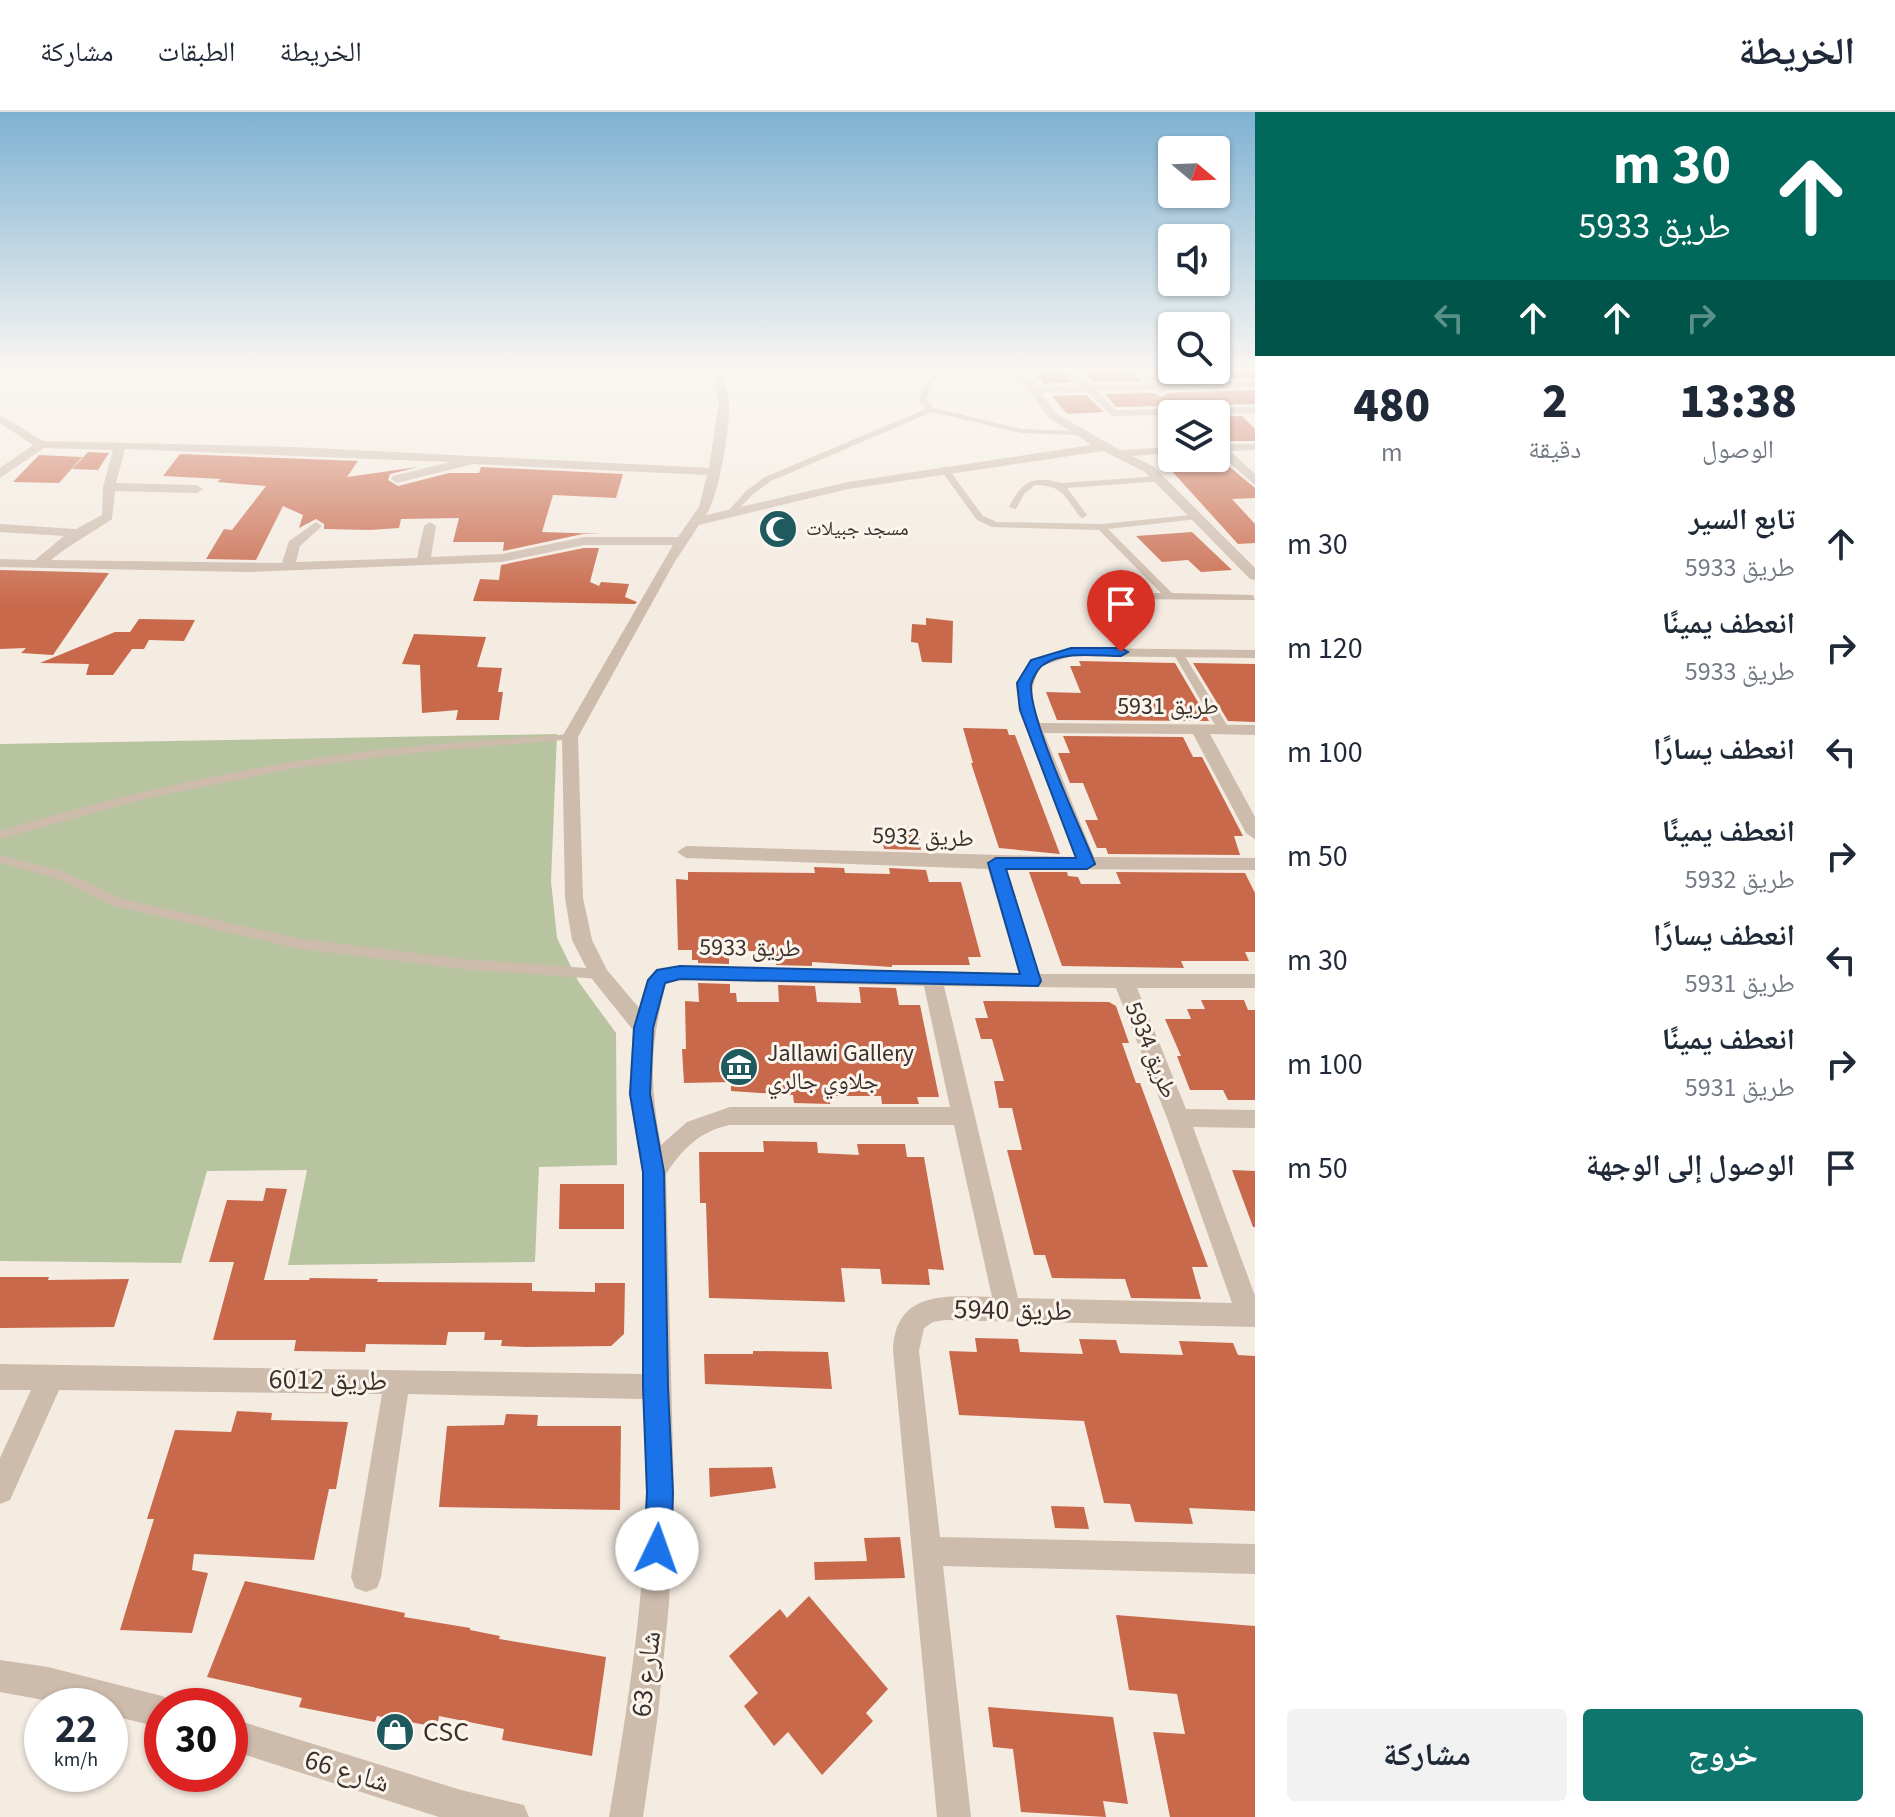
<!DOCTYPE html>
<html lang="ar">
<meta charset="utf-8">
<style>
:root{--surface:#fff;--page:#f2f2f3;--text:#1f2937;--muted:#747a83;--line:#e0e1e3;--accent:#0f766e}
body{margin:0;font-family:"Source Sans 3","Noto Naskh Arabic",sans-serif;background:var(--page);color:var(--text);direction:rtl;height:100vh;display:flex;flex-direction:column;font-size:30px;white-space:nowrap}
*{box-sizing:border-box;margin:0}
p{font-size:26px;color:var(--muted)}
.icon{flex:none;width:44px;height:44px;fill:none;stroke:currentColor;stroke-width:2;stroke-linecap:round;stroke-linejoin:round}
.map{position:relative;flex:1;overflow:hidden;direction:ltr}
.details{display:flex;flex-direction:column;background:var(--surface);width:640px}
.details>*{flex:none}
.banner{background:#00695c;color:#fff;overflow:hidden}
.needle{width:52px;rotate:109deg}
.buttons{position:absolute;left:1158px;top:24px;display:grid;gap:16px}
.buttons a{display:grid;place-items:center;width:72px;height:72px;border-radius:8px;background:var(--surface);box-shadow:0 2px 6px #0004;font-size:40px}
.speed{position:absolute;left:24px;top:1576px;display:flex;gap:16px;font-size:40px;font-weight:700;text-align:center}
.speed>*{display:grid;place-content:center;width:104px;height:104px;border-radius:50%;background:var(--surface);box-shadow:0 2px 6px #0004;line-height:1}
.speed small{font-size:20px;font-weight:400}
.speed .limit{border:12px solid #d22;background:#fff;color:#111}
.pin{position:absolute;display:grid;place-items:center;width:68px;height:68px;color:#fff;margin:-82px -34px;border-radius:50% 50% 50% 0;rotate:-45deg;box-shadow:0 0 8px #0007}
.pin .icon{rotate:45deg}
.me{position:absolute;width:88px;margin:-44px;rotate:3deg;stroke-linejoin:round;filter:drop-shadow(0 0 6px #0008)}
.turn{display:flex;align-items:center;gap:28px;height:168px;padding:0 32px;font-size:36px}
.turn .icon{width:104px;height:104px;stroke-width:2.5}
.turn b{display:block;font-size:56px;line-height:68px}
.lanes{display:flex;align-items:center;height:76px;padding:0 32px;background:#0003;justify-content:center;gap:40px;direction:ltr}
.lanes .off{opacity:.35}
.eta{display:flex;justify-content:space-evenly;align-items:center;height:136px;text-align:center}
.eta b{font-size:48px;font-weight:800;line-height:56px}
.cta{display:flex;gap:16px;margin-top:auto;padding:16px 32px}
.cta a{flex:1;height:92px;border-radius:8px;background:var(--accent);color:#fff;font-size:32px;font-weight:800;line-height:92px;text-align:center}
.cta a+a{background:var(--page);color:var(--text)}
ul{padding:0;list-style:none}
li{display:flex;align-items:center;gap:24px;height:104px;padding:0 32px}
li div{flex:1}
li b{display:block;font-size:30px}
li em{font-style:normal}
header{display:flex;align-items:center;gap:48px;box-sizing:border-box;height:112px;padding:0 40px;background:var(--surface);border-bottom:2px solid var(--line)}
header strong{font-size:38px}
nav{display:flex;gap:44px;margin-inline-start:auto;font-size:28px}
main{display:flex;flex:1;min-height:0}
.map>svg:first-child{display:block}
.green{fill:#b8c4a0}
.building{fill:#c8694b}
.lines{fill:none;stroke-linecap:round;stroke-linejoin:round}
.lane{fill:#cdbbac;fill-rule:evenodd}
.street{fill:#cdbbac;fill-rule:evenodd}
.route{fill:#1a73e8;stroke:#114b97;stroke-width:2}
.labels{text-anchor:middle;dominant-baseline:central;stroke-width:6;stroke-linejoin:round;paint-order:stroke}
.far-poi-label{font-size:20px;fill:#3b302b;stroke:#fbf5ee;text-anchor:start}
.street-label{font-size:24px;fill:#3b302b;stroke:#fbf5ee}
.poi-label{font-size:24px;fill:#3b302b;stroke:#fbf5ee;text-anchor:start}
.near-street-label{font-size:28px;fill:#3b302b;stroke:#fbf5ee}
.near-poi-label{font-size:28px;fill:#3b302b;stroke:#fbf5ee;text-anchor:start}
</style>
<header>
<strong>الخريطة</strong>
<nav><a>الخريطة</a><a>الطبقات</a><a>مشاركة</a></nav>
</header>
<main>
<section class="details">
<div class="banner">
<div class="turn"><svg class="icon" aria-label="ahead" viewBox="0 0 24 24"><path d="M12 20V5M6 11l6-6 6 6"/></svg><div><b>30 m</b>طريق 5933</div></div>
<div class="lanes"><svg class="icon off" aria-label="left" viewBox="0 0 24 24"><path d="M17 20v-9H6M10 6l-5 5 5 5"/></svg><svg class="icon" aria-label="ahead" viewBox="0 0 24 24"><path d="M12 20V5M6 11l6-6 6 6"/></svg><svg class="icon" aria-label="ahead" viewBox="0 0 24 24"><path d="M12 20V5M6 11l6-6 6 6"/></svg><svg class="icon off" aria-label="right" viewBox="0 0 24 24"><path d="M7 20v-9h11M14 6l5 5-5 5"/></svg></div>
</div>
<div class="eta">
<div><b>13:38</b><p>الوصول</p></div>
<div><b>2</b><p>دقيقة</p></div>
<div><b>480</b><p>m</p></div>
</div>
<ul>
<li><svg class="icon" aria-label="ahead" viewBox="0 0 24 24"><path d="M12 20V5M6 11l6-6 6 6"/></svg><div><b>تابع السير</b><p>طريق 5933</p></div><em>30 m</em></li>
<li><svg class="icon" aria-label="right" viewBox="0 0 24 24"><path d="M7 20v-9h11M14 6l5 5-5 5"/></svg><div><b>انعطف يمينًا</b><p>طريق 5933</p></div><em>120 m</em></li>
<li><svg class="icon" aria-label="left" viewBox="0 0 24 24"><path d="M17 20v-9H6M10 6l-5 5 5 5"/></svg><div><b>انعطف يسارًا</b></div><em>100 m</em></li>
<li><svg class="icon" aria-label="right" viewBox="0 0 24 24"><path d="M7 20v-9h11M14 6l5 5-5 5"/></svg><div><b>انعطف يمينًا</b><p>طريق 5932</p></div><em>50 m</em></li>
<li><svg class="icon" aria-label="left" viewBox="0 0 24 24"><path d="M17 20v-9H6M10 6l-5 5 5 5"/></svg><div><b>انعطف يسارًا</b><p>طريق 5931</p></div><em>30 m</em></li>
<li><svg class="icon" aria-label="right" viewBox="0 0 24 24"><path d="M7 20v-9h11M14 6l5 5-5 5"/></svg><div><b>انعطف يمينًا</b><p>طريق 5931</p></div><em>100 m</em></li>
<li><svg class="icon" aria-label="arrive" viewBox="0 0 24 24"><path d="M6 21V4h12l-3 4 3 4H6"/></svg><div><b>الوصول إلى الوجهة</b></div><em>50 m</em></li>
</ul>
<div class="cta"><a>خروج</a><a>مشاركة</a></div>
</section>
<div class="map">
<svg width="1255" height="1705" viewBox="0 0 1255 1705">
<rect width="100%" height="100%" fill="#f4ebe1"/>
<path class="green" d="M557 622 551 769 557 826 578 869 616 921 617 1053 539 1055 535 1150 288 1153 307 1058 207 1059 181 1151 0 1149V632Z"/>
<g class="building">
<path d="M1146 254H1172V258L1255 254V266L1161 268Z"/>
<path d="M1103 255H1128L1141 269 1093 270 1083 258Z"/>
<path d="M1066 261 1074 270 1043 272 1036 262Z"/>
<path d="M1255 278V292L1116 295 1105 282 1154 281 1162 285 1167 281Z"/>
<path d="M1086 283 1104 300 1067 302 1052 284Z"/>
<path d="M1242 304 1255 317V329H1224L1216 322V305Z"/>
<path d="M88 340 109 341 98 358 72 357Z"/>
<path d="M180 342 358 349 347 365 418 355 390 362 388 368 398 374 449 361H479L481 355 623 362 616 386 553 383 542 420 603 422H583L503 439 504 430H453L459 406 401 407 399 416 370 418 324 417V412L316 407 299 416 303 403 283 394 256 448 206 447 224 417 232 418 266 374 217 370 221 367 163 364Z"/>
<path d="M39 343 82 345 59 371 13 370Z"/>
<path d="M1160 346H1219L1255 376V386L1232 387 1255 412V431L1238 432Z"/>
<path d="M1192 420 1232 458 1201 460 1188 448 1162 450 1136 424Z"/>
<path d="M584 436H599L590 470 599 474 601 470 629 472 625 485 637 490 635 492 473 489 480 467 499 468 501 453Z"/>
<path d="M0 458 77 460 109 461 53 543 21 541 26 536 0 537Z"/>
<path d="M926 506 953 509 952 551 922 550 918 531 911 530 912 512 926 513Z"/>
<path d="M139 507 195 508 184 529 149 528 144 537H132L113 563H86L89 552 40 551 115 520H130Z"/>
<path d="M414 522 486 525 477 555 502 556 498 580H503L499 608H456L458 598 422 601 420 553 402 552Z"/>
<path d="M1079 549 1175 551 1209 609 1057 608 1046 580 1081 581 1070 554H1081Z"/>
<path d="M1193 551 1255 552V610L1228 609Z"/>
<path d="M963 616 1007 617 1009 623H1015L1060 742 999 736 971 651H973Z"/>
<path d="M1063 624 1183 625 1193 645H1202L1243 724H1234L1240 743 1108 742 1106 736H1097L1085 708H1098L1083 671H1070L1058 641H1070Z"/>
<path d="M887 715H918L921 738 884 737 881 722H889Z"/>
<path d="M814 755 844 756 845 761 890 762 889 756 926 758 929 770H961L981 845H968L970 853H892V855L812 850V854L776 853V849H767L766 839H729V852L698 851V848H692V838H678L676 767 688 768V760L815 761Z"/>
<path d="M1029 760H1067L1068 764 1078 765 1081 772H1121L1116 760 1245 761 1255 781V840H1245L1249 849H1181L1184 856 1062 854Z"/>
<path d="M698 871 730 872V881H736L737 890H779L778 873 815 874 817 890 861 891 859 875 896 876 899 893H920L939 985H917L919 992H882L881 984H829L830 992 794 991 793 983 731 979V970L684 971 682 937H686L685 889 699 890Z"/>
<path d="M1201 888H1244L1248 898H1255V988H1228L1223 978H1190L1177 944H1181L1165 907H1191L1187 897H1205Z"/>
<path d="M983 889 1109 890 1116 894 1129 931H1122L1136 971H1140L1208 1155H1192L1201 1187 1131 1186 1125 1167 1052 1166 1045 1143H1034L1007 1038H1022L1012 996H999L994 969H1004L992 927H981L975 906H988Z"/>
<path d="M763 1029 817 1030 818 1041 859 1043 857 1032H905L907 1045H924L944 1158 928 1157 930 1173 882 1172 880 1157 841 1156 845 1190 709 1186 706 1091H700L699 1040H764Z"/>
<path d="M1232 1058 1255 1059V1115H1253Z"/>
<path d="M560 1072H624V1117H559Z"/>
<path d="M266 1076 287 1077 264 1168H309L310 1166 378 1167 377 1170 532 1171V1179L595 1180V1171H625L624 1222 611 1234 527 1235 501 1234 502 1228H484L485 1220H448L446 1233 366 1232 365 1240 294 1239 296 1228H213L234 1150H209L227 1088 263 1089Z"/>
<path d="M0 1165H49L48 1168 129 1167 114 1215 0 1216Z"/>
<path d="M975 1226 1018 1227 1020 1240 1083 1242 1079 1227 1116 1228 1120 1241 1183 1243 1179 1229 1233 1231 1238 1243 1255 1244V1399L1189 1396 1193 1412 1135 1410 1130 1392 1104 1391 1084 1309 959 1303 949 1239 977 1240Z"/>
<path d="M753 1239 828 1240 832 1277 705 1272 704 1242H753Z"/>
<path d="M237 1299 272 1301 271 1308 348 1310 336 1377H329L314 1448 194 1442 192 1458 208 1461 192 1521 120 1518 154 1407H147L175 1318 231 1320Z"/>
<path d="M506 1302 538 1303 537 1314H621L620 1398 439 1395 447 1314 504 1313Z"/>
<path d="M772 1355 776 1376 710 1385 709 1356Z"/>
<path d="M1051 1394 1084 1395 1089 1417 1055 1416Z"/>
<path d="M900 1425 905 1466 815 1468 814 1450 867 1449 864 1426Z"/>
<path d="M245 1469 405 1501 404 1505 470 1516V1518L500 1524 499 1527 606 1545 592 1644 502 1628 504 1617 439 1604 437 1615 377 1604 375 1610 299 1595 302 1586 207 1565Z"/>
<path d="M809 1484 888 1577 866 1601 873 1609 822 1663 788 1620 774 1634 744 1594 758 1581 729 1544 780 1497 787 1506Z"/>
<path d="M1116 1503 1255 1514V1705H1170L1153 1620 1185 1622 1177 1582 1129 1578Z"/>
<path d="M988 1595 1113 1605 1128 1692 1103 1689 1106 1705 1021 1700 1013 1637 993 1635Z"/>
</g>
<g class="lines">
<g class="lane">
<path d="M950 254H965C943 263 933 261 927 288L934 296 1021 317 1078 319 1082 321 1078 323 1021 321 932 300 771 369 752 383 735 401 728 399 746 379 765 365 926 297 919 288C924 270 932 259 950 254Z"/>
<path d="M941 355H947L983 404 997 410 1101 412 1201 402 1202 404 1198 407 1108 417 1172 481 1253 483 1255 488 1113 487 1111 485 1116 482 1161 481 1099 418 992 415 977 408 940 357Z"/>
<path d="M1161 364 1164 365V369L1067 376 1087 403 1083 406 1080 405C1065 385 1063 373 1035 373L1024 382 1016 397 1009 395C1022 369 1033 363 1061 371Z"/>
<path d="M1178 538 1183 541 1230 618 1228 620H1220L1218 618 1173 541Z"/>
<path d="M570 622 576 625 574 627 411 641 290 657 144 687 0 727V719C111 685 224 659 339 643 416 632 493 628 570 622Z"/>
<path d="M0 743 62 759 123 787 301 827 462 847 599 857 606 862 599 867 462 857 301 837 114 794 53 765 0 751Z"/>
</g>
<g class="street">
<path d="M710 254H720C723 266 729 279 729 291 730 316 719 384 706 403L848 370 1092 333 1049 306 1011 254H1085L1078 257 1092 273 1148 272 1131 254H1142L1160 271 1255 269V275L1166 278 1162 282 1155 278 1098 279 1115 298 1255 295V301L1112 304 1087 280 1041 281 1057 302 1120 338 1172 335V341L1132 344 1153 354 1255 456V468L1250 467 1145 360 1103 339 848 377 699 413 674 451 578 625 583 786 592 828 607 858 639 896C648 866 646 858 680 854L1019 861 988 757 686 746 677 740 686 734 1075 745 1019 598 1016 571 1030 548 1071 536 1255 538V546L1072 544 1041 554C1029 575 1031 589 1040 611L1255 613V623L1210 622 1255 705V727L1246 721 1193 622 1044 621 1094 745 1255 746V758L1007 757 1039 862H1255V876H1137L1186 997 1255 998V1016L1193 1015 1255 1184V1215L945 1208 933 1210 924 1216 919 1239 940 1425 1255 1432V1462L943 1454 971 1705H937L893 1239C895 1178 947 1184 992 1185L954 1013H730C700 1019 682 1037 666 1062L674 1381 669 1492 658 1602 643 1705H609C627 1598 645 1489 646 1380 646 1349 644 1318 643 1287L408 1282 381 1465 377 1476 366 1480 355 1476 351 1465 382 1282 59 1278 10 1388 0 1392V1346L31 1278H0V1252L643 1262 642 1060 629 982 633 918 592 867 572 828 565 786 562 625 673 433H584L502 450 248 460 0 455V447L35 448 64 424 0 420V412L76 417 102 403 103 375 113 338 44 336 0 366V356L33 333 0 311V303L43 329 294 335 709 356 719 290ZM1067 258 1081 273 1037 275 1025 259ZM125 337 450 350 393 364 391 367 397 371 473 352 707 363 699 395 678 425H584L502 442 431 445 436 414 430 410 424 414 417 446 296 450 300 434 322 414 316 410 289 429 282 451 51 448C73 430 91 422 112 407L115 379 197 381 203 377 197 373 116 371ZM680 868 924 874 950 995H730L687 1010 661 1033C649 970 650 934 666 871ZM944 874 1116 876 1167 1006 1232 1191 1018 1186Z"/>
<path d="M1216 329 1223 332H1255V338L1230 339 1255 362V373L1216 339Z"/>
<path d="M0 1548 48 1555 162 1584 173 1589 176 1594H162V1616L110 1603V1594H76L0 1580Z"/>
<path d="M230 1606 461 1678 524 1693 529 1705H439L230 1638Z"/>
</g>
</g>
<linearGradient id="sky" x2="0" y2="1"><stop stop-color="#7eb2d2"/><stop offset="0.52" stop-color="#faf6f2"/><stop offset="1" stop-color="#faf6f2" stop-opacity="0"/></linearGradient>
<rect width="1255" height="493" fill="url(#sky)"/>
<path class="route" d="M1071 536H1121L1128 540 1121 544C1098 544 1063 538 1043 553 1038 556 1032 567 1031 573 1029 607 1080 715 1095 752L1087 757H1006L1041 869 1038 874 680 867 665 871 653 916 650 982 664 1060 668 1275 673 1381 671 1437 667 1446 657 1450 648 1446 644 1437 647 1381 643 1275V1060L630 982 634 916 648 868 657 858 680 854 1020 862 988 751 996 746H1076L1020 598 1017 571 1031 548Z"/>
<defs>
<g id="mosque-disc" transform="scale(2)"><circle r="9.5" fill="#1f5a5e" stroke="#fbf5ee"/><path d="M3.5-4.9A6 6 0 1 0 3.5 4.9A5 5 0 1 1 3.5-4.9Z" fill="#fff"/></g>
<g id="museum-disc" transform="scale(2)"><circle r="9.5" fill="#1f5a5e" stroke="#fbf5ee"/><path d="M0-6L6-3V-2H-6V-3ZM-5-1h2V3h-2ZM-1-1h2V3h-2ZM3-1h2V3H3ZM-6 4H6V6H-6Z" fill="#fff"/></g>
<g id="shop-disc" transform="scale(2)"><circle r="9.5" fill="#1f5a5e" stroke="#fbf5ee"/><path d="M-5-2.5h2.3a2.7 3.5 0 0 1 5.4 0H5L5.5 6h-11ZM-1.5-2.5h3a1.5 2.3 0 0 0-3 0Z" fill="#fff"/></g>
</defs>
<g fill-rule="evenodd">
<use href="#mosque-disc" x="778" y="417"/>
<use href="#museum-disc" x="739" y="955"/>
<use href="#shop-disc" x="395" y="1620"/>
</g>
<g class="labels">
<g class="far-poi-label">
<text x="806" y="417">مسجد جبيلات</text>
</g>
<g class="street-label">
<text x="1168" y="594">طريق 5931</text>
<text transform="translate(923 725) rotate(2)">طريق 5932</text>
<text transform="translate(750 836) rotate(1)">طريق 5933</text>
<text transform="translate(1151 938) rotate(68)">طريق 5934</text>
</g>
<g class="poi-label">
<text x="767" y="941">Jallawi Gallery<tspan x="767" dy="28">جلاوي جالري</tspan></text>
</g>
<g class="near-street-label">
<text transform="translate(1013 1198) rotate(1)">طريق 5940</text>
<text transform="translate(328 1268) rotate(1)">طريق 6012</text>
<text transform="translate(646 1562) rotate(-83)">شارع 63</text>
<text transform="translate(347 1659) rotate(17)">شارع 66</text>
</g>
<g class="near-poi-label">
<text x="423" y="1620">CSC</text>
</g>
</g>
</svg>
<div class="buttons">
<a><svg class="needle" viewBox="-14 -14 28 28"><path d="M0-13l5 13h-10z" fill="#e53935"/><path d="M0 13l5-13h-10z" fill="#747a83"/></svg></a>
<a><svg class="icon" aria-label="sound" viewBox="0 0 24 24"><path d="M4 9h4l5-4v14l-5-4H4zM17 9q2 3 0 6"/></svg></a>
<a><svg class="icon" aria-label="search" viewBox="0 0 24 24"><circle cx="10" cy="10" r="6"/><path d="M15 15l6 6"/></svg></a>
<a><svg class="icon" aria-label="layers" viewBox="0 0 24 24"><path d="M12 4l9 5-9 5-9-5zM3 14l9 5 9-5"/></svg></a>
</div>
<div class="speed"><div>22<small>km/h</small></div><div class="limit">30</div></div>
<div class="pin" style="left:1121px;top:540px;background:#d93025"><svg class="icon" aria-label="arrive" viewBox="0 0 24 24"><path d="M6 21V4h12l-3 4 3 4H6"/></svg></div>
<svg class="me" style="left:657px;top:1437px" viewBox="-20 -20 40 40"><circle r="19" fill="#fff"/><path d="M0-13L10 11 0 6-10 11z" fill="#1a73e8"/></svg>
</div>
</main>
